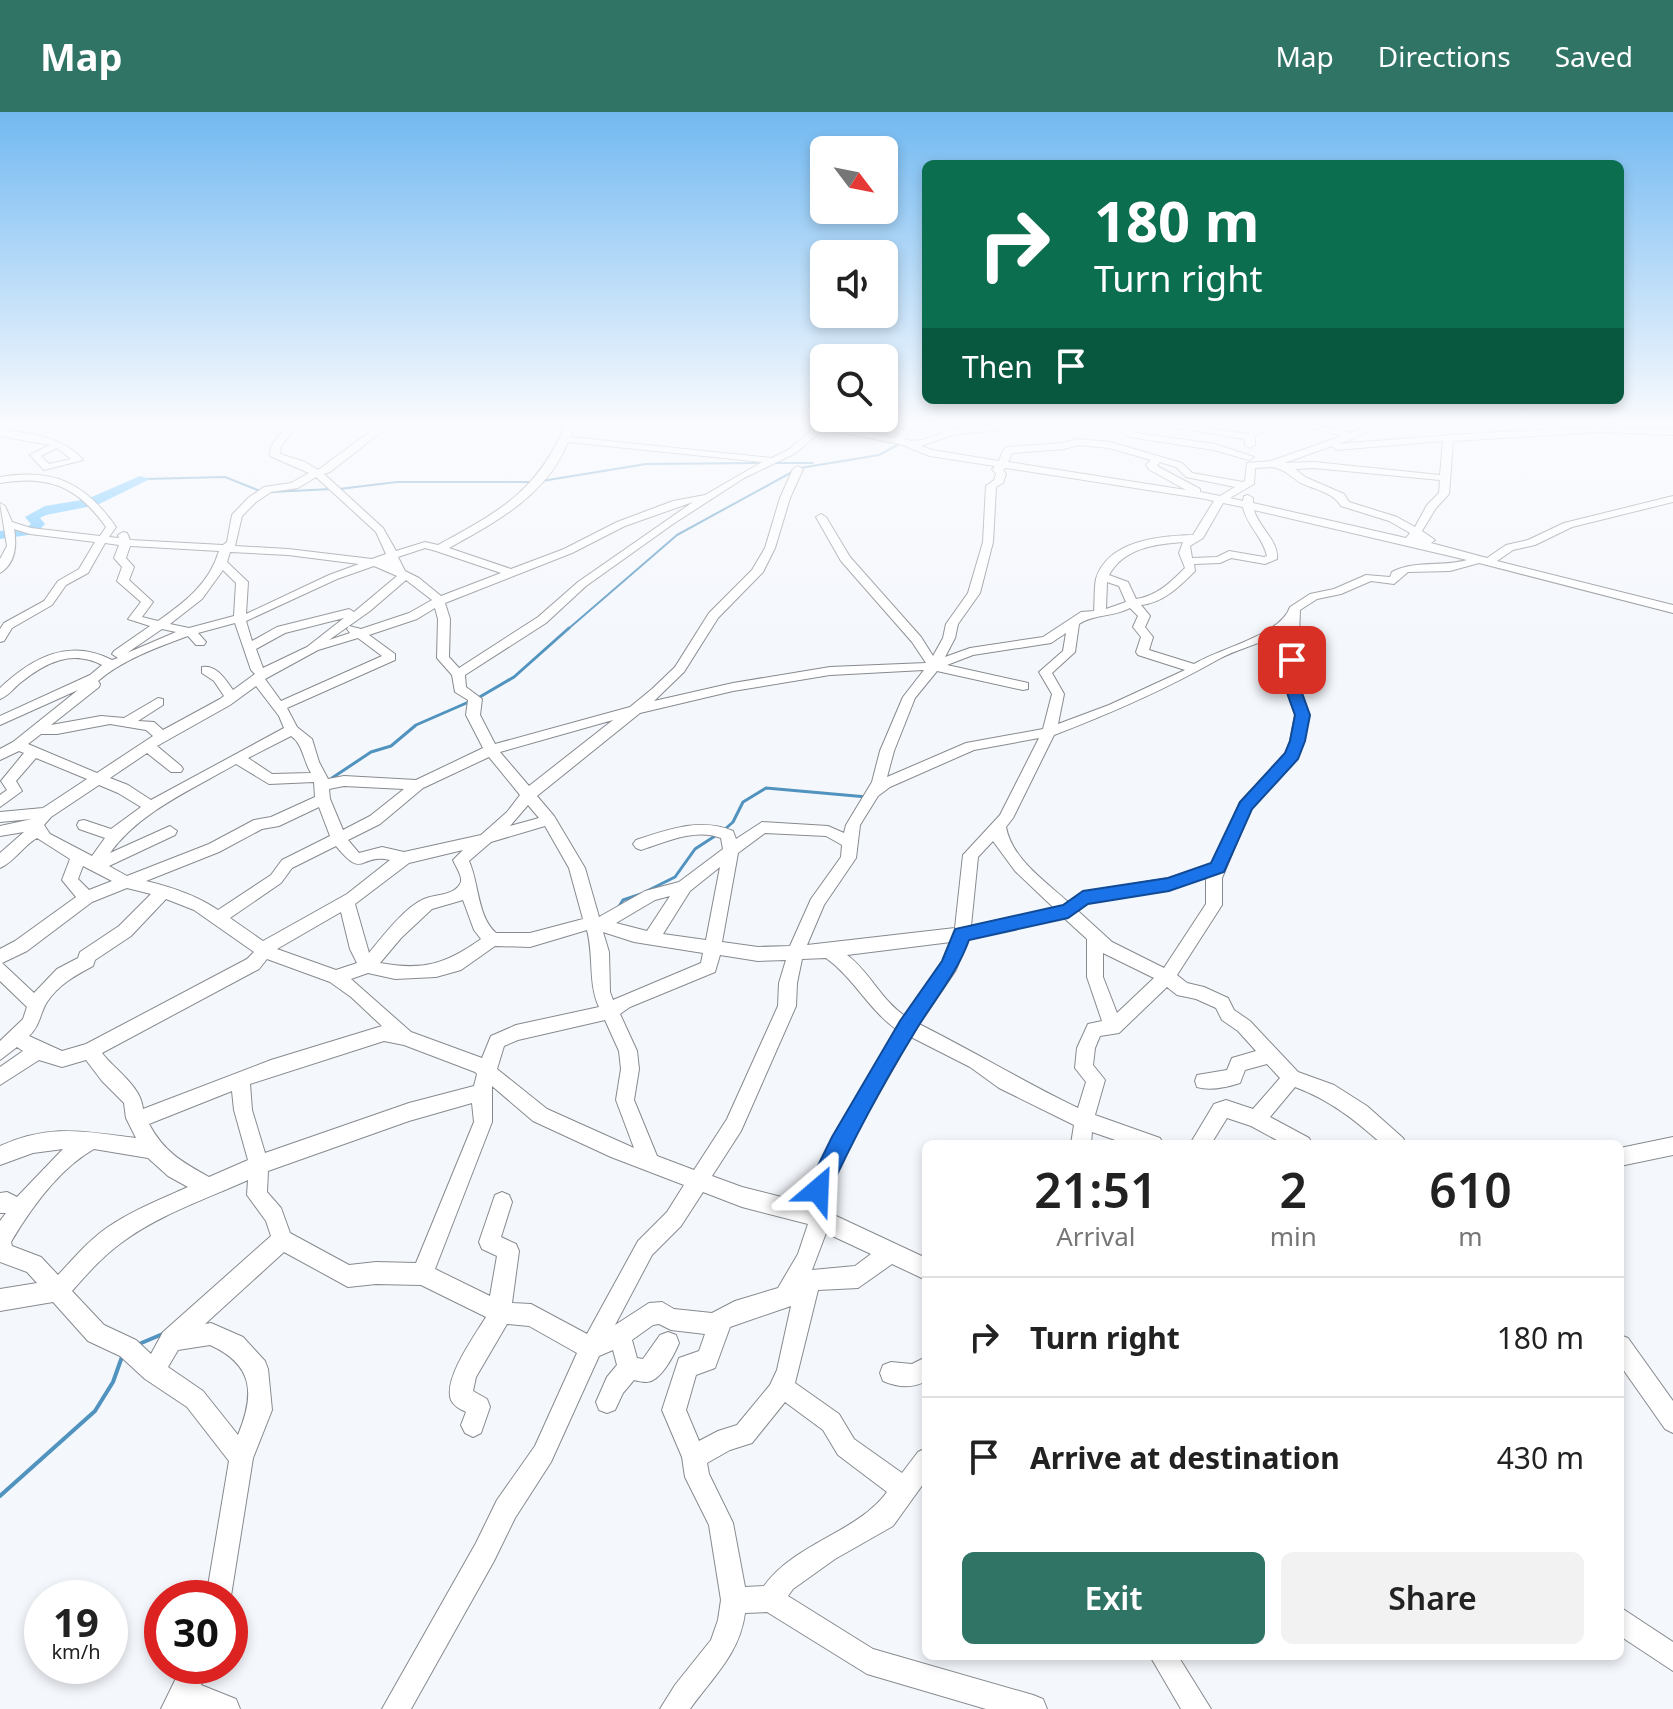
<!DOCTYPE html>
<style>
:root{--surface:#fff;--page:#f2f2f2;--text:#222;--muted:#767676;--line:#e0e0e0;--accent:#307466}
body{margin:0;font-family:"Noto Sans",sans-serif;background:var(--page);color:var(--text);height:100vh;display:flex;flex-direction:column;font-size:30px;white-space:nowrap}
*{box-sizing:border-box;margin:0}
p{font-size:26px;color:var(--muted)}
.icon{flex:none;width:44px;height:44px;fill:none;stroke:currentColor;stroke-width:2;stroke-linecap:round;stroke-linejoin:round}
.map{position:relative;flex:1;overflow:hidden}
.side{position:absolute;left:922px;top:1028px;width:702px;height:520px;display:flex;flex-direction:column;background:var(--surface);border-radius:12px;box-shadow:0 4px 12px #0003}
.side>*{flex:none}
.top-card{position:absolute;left:922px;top:48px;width:702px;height:244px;border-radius:12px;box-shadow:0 4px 12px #0003;background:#0b6e4f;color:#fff;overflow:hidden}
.needle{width:52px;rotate:122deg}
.controls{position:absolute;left:810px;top:24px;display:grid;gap:16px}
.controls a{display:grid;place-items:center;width:88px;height:88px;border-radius:12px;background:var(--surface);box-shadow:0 4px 12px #0003;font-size:40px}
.speed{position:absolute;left:24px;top:1468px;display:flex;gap:16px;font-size:40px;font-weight:700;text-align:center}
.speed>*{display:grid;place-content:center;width:104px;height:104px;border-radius:50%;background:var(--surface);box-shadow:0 4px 12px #0003;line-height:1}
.speed small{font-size:20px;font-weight:400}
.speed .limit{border:12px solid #d22;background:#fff;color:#111}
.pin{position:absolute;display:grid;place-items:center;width:68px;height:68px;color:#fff;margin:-34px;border-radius:16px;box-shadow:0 4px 12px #0006}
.me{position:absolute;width:88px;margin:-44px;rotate:26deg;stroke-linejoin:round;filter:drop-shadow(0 0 6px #0008)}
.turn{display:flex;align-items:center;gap:28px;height:168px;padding:0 40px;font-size:36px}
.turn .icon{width:104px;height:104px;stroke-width:2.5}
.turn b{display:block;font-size:56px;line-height:68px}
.then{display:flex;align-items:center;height:76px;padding:0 40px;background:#0003;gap:16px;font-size:30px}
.eta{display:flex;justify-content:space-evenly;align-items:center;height:136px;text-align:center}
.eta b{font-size:48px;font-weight:600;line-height:56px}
.cta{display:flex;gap:16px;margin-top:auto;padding:16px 40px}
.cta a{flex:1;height:92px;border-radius:12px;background:var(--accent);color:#fff;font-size:32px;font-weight:600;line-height:92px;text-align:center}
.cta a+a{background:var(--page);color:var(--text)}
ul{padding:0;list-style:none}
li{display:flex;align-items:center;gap:24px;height:120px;padding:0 40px;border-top:2px solid var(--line)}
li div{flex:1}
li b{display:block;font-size:30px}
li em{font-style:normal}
header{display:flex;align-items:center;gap:48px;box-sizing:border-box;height:112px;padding:0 40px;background:var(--accent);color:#fff}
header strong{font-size:38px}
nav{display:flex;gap:44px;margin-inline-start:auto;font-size:28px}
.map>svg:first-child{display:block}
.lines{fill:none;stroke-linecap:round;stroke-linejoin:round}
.stream-far2{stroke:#5193bf;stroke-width:2}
.stream-far1{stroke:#5193bf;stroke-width:3}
.stream{stroke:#5193bf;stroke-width:4}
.river{fill:#62c1ff;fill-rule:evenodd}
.minor-casing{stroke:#878a8e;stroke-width:2}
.minor{fill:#fff;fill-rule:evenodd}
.route{fill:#1a73e8;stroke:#114b97;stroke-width:2}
</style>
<header>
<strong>Map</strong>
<nav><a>Map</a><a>Directions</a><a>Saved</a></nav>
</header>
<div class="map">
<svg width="1673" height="1597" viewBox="0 0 1673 1597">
<rect width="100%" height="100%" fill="#f4f7fc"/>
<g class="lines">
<g class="stream-far2">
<path d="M772 351H813"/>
<path d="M800 356 879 343 903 330"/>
<path d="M144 367 225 365 260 379"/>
<path d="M542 369 646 352 761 351"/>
<path d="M339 377 397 370H531"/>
<path d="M271 380 332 377"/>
<path d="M567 518 677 423 794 359"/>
</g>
<g class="stream-far1">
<path d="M478 586 514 565 569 516"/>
<path d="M332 666 371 640 391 634 416 613 471 589"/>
<path d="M724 718 733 710 743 690 766 676 867 685"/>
<path d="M647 779 675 765 695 737 718 722"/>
<path d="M618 796 623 788 641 782"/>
</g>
<g class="stream">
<path d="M139 1232 165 1221"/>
<path d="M0 1384 95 1299 113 1270 123 1242"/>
</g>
<path class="river" d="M140 364 150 367 97 393 46 403 40 406 45 412 35 422 0 427V419L26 416 31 412 25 405 45 394 87 387Z"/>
<g class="minor-casing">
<g id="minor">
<path d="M288 313H298L281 334 280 342 305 350 318 358 379 313H390L330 360 324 362 383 416 396 439 425 430 438 433C500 399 538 379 565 313H575L570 325 772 346 788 338 815 315 811 313H830L895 326 905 313H915L904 327C923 334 940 318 958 316 975 313 993 313 1010 313L993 319 955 322 921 334 932 338 999 349 1003 338 1008 335 1063 331 1077 327 1110 330 1182 351 1192 361 1243 370 1245 369 1247 351 1271 349 1342 324 1301 313H1318L1351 321 1366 313H1378L1355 326 1338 332C1450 323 1561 313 1673 317V323L1600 320 1453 329 1449 382 1436 396 1422 419 1435 428 1431 431 1487 446 1506 433 1528 428 1564 411 1673 384V390L1572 415 1535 433 1513 438 1497 449 1673 493V501L1479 451 1450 459 1408 460 1394 472 1371 469 1341 482 1317 487 1300 498 1298 547 1291 556 1309 603 1299 643 1251 696 1222 766V793L1177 863 1187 871 1204 875 1228 886 1234 898 1250 909 1298 960 1334 973 1367 994 1403 1026 1406 1032H1382C1355 1008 1330 988 1295 975L1270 1005 1309 1026 1312 1032H1284L1251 1014 1227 1006 1211 1032H1190L1214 992 1226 988 1253 997 1280 966 1267 952 1245 958 1240 971C1228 975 1210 979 1197 975L1195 969 1197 963 1227 958 1232 946 1256 939 1238 919 1222 908 1216 896 1196 887 1177 883 1167 875 1119 921 1100 924 1095 936 1093 953 1105 968 1095 1003 1160 1026 1163 1032H1127L1092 1020 1091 1032H1071L1074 1013 999 976 970 955 911 925 847 1038 819 1096 926 1146V1168L892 1152 858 1176 818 1178 795 1271 839 1302 854 1327 902 1361 918 1340 926 1336V1368L893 1414 835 1447 793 1477 788 1484 873 1537 1033 1583 1043 1587 1047 1597H986L867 1562 767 1500 745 1501C740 1541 713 1565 690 1597H660L675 1573 711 1528 718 1508 721 1488 709 1413 685 1365 682 1345 662 1298 679 1246 699 1239 705 1222 671 1218 659 1212 653 1213 632 1228 637 1246 643 1247 660 1223 668 1220 676 1223 679 1231C674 1243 661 1269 647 1270 642 1270 638 1269 634 1268L623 1281 615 1298 607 1301 599 1298 596 1290 607 1265 617 1253 613 1238 599 1244 551 1350 515 1406 494 1449 411 1597H382L476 1431 497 1388 535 1334 577 1241 529 1214 507 1212 476 1265 473 1279 487 1287 490 1295 481 1321 473 1325 465 1321 461 1313 466 1300C460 1297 454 1294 451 1288 443 1267 475 1223 486 1205L421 1173 376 1172 348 1175 284 1140 205 1212 211 1211 243 1225 265 1249 268 1257 272 1298 253 1346 230 1490V1486H206L229 1349 187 1295 145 1267 120 1244 88 1229 53 1190 0 1199V1177L37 1171 27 1160 0 1150V1109L6 1101H0V1081L7 1080 17 1085 63 1037 33 1041 0 1053V1034C52 1011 84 1020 136 1026L126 1006 124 991 102 969 86 948 62 955 39 948 0 973V955L23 939 17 935 0 948V929L23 907 27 895 0 869V837L15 829 76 785 62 768 70 747 37 726C23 734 14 750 0 756V741L24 720 0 724V714L32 707 0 710V700L43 696 87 667 36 646 16 669 22 679 0 695V683L7 678 1 669 24 641 19 639 0 648V637L13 630 78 578 0 613V604L90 563 102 553C71 537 45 551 20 571 13 577 8 584 0 587V576C33 545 69 526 112 548L118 546 112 542 114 539 150 514 128 507 141 490 117 469 122 455 114 446 119 433 105 431 88 461 66 473 52 493 12 516 4 529 0 530V517L4 511 44 489 58 469 79 457 95 430 30 422 14 417C17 434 15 452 0 461V447L7 434 0 391 5 394 12 410 31 416 100 424 106 415C77 374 49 363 0 371V365C54 356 85 371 116 415L109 425 119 426 118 423 123 420 127 421 130 428 223 433 227 430 232 403 248 386 264 375 291 371 309 361 270 344 271 334ZM824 317 900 332 930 344 995 354 992 357 996 362 994 368 986 374 983 430 968 481 946 512 943 526 933 544 921 525 850 445 826 405 821 402 816 405 841 449 912 530 926 551 830 555 733 571 654 589 684 560 718 506 763 460 775 436 790 386 803 357 798 354 793 357 780 386 765 436 752 458 709 501 675 555 652 577 630 595 495 632 480 603 482 587 466 575 465 563 546 511 586 474 673 412 744 366 794 342ZM1443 329 1440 363 1314 350 1284 351 1332 334 1336 338ZM568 330 762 350 705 383 673 389 617 410 564 437 511 457 449 436C496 410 547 383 568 330ZM1078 333 1109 336 1151 348 1146 353 1150 358 1186 378 1008 350 1012 341 1064 337ZM1160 350 1176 355 1186 365 1235 375 1220 384 1200 380V377L1157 354ZM1272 355C1287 358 1289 364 1301 371 1315 378 1333 380 1341 394L1389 409 1410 421 1406 426 1253 391V386L1248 383 1244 384 1243 389 1230 386 1254 372 1255 356ZM1006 356 1206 387 1214 389 1193 423C1160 424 1108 428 1096 467 1094 477 1095 488 1094 499L1081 500 1043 525 970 536 945 545 955 526 958 512 980 481 993 430 996 375 1003 371 1006 362 1003 358ZM1314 356 1440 368 1439 381 1427 393 1415 415 1397 405 1349 390 1344 382 1305 365 1295 357ZM316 365 376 420 386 442 372 447 288 437 235 434 242 404 256 390 271 380 298 376ZM693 390 578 470 538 505 459 556 449 545 450 507 445 491 572 441 625 414ZM1223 391 1243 395C1247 414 1263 425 1267 444L1264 445 1229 439 1217 445 1192 446 1190 434 1203 426ZM1254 398 1467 448C1442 455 1415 448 1392 460L1390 465 1366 463 1334 477 1310 482 1290 495C1281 523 1220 536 1194 552L1149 538 1153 525 1145 515 1150 504 1141 493C1163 491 1179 475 1195 459L1194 452 1220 451 1231 446 1265 452 1277 447C1279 429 1259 416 1254 398ZM1183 430 1179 441 1185 456C1171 470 1157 484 1136 487L1128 470 1109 463C1124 436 1155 432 1183 430ZM130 434H131L219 439C209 472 185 490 158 509L142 505 153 490 129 468 134 455 126 446ZM425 436 436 439 501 461 441 484 419 466 405 459 398 445ZM230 440 288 443 359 452 329 463 246 502 248 470 227 450ZM374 454 397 464 354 500 349 497 277 515 252 529 246 509 337 467ZM223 458 236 471 234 504 189 516 170 512 202 487ZM406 468 432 488 409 501 361 517 349 514 347 517 350 521 329 528 370 499ZM1107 470 1119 474 1126 490 1106 497ZM435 496 438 507 437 546 452 563 455 580 468 588 466 603 483 636 416 668 344 664 328 667 319 650 312 627 297 615 287 596 395 548V542L369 523 417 507ZM1130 496 1138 504 1133 515 1141 525 1136 540 1138 543 1185 558 1109 593 1058 612 1064 582 1052 561 1075 540 1079 512C1094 502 1113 505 1130 496ZM344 506 307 535 263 556 256 537 285 521ZM235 511 251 558 255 562 233 578C225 567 217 553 202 555V561L214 569 224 584 220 587 163 618 154 610 138 609 163 593V587L158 586 124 606 101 604 51 613 99 575 100 572 98 569C122 548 158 535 188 524L196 533H204L206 530 198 521ZM1287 516 1286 547 1279 556 1295 603 1290 629 1286 641 1240 690 1212 752 1169 766 1083 780 1068 790C1045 769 1012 747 1006 715L1013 706 1054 623C1112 601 1166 577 1219 547 1241 535 1267 531 1287 516ZM162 517 176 520 127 541ZM1066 521 1063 539 1039 560 1052 582 1043 617 966 631 887 665 894 639 915 586 937 559 1023 578 1028 577V571L947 553 973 543 1051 531ZM358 526 382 544 281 589 265 567 318 538ZM924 558 903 585 880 639 872 670 846 713 844 721 828 714 762 710 736 727 733 719C700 705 668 718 636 728L633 732 636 736 641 738C666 730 695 716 721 726L723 737 679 770 645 779 599 805 585 756 554 704 537 684 640 601 733 579 830 563ZM256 574 279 604 284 616 151 688 128 673 110 666 147 641 171 660H181L183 657 181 654 157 634 230 593ZM613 608 529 674 500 640ZM110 612 146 618 153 624 97 661 28 632 41 622H57ZM291 624C303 632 303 648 311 661L272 662 248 646ZM1039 626 1000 703 963 743 955 816 807 833 824 793 856 746 860 713 878 684 890 675 974 638ZM489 645 520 683 507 700 481 723 404 740 382 735 359 741 348 728 380 712 423 676ZM236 652 269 672 314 670 315 685 271 705 254 708 209 732 127 764 109 754 175 723 177 719 170 714 110 741C139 700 193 677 236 652ZM99 673 118 681 141 695 111 717 84 708 79 709 77 713 79 717 105 726 92 744 50 722 44 713 51 705ZM344 674 404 677 370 704 343 718 330 687 329 677ZM528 693 539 706 510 714ZM319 695 330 724 282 748 271 763 218 798C196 783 171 775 146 769L219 740 262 717 279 714ZM545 714 569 756 583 807 530 821H496C477 804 479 771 469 749L491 730ZM765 721 826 724 842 733 841 745 811 787 790 834 758 835 722 830 738 741ZM993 729 1015 759 1054 796 971 814 978 745ZM336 734C365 769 358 741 390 748L347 782 263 829 230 806 281 771 292 756ZM463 738 453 748C456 755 464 766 460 772 453 784 435 782 424 787 405 795 382 825 369 841L355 792 409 751ZM83 754 112 769 89 778 78 767ZM720 755 706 828 663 822 690 779ZM1206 766V792L1164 856 1112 830 1078 799 1087 791 1169 778ZM127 776 151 782 119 814 80 840 78 846 57 857 34 881 2 851 27 839 92 790ZM670 784 647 819 616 811 655 788ZM166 787 194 798 254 840 247 847 86 932 62 939 29 924C40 914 40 901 47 890 58 873 76 863 93 854L95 848 131 824ZM463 788 474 818 481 827C446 852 423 859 380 851L401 826 432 797ZM341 800 350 837 357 851 336 858 277 837ZM1064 806 1087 827V865L1102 909 1088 912 1077 936 1075 956 1086 970 1078 996C1024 970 973 939 919 912L956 858 968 827ZM587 818C594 845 588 871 599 895L516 913 491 924 482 946 411 920 351 867 368 861 395 867 436 865 461 858 495 834 530 835ZM603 820 634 830 703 841 701 851 613 888 610 880 609 840ZM951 830 943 850 905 904C881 888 870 860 847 843ZM1103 841 1154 866 1117 901 1103 865ZM720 843 758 849 786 848 779 871 778 894 727 1007 694 1058 657 1044 634 988 639 957 637 939 620 902 630 895 715 860ZM826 846C854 866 868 897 896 917L833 1026 801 1090 742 1075 712 1064 741 1019 796 894 797 871 802 847ZM267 847 330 870 351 885 382 914 271 948 143 997C141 974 116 959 102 941L259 857ZM605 908 619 939 621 957 616 988 634 1036 547 997 497 957 504 934 518 928ZM384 929 404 933 475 960 477 962 474 974 409 991 265 1041 252 998 250 972ZM492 974 533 1009 611 1045 684 1073 667 1100 638 1129 587 1222 531 1192 512 1191 519 1139 516 1132 501 1125 512 1090 509 1083 502 1080 495 1083 479 1130 482 1137 497 1144 490 1184 435 1157 492 1010ZM232 979 234 998 248 1048 209 1065C182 1050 164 1040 149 1012ZM472 991 474 1010 416 1151 376 1150 349 1153 290 1121 281 1096 267 1080 268 1059 409 1009ZM94 1037 148 1046 168 1064 188 1075C161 1087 133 1098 108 1115 89 1128 74 1146 58 1163L41 1145 12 1134 11 1130C31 1096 59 1057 94 1037ZM248 1068 247 1083 266 1109 271 1124 163 1220 151 1242 136 1228 104 1213 72 1179C87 1162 102 1145 121 1131 158 1103 206 1087 248 1068ZM703 1080 742 1095 808 1112 798 1142 778 1176 735 1189 712 1201 674 1197 662 1190 649 1191 615 1213 652 1143 681 1114ZM826 1121 871 1142 855 1154 812 1158ZM791 1194 777 1258 770 1273 737 1313 718 1319 699 1329 686 1298 696 1263 715 1256 730 1215ZM210 1233C254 1253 255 1282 238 1323L203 1279 168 1255 178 1238ZM785 1290 823 1318 838 1343 887 1380C857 1421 796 1430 764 1474L745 1475 733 1411 709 1362 707 1351 730 1338 752 1331Z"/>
<path d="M1112 313H1123L1136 321 1215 332 1254 345 1249 348 1214 338 1130 325Z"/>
<path d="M1159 313H1184L1248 322 1253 316 1274 313 1267 320 1259 321 1255 325V333L1250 336 1245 333V327Z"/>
<path d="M0 318C30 321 62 324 83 348L44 358 30 343 50 333 0 324ZM57 336 71 347 49 352 41 344Z"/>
<path d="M1673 1025V1043L1620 1054V1036Z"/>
<path d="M1620 1223 1628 1226 1673 1289V1321L1665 1317 1620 1253Z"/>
<path d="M926 1245V1269C912 1277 897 1275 883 1269L880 1261 883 1253 891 1250 912 1252Z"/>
<path d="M1620 1495 1673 1530V1559L1620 1524Z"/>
<path d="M1150 1544H1178L1211 1597H1181Z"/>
<path d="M182 1554H209L201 1573 236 1587 240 1597H161Z"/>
</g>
</g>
<use href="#minor" class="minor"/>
</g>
<linearGradient id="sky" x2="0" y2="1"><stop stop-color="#72b9f1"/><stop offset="0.58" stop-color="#fafbfe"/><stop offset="1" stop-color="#fafbfe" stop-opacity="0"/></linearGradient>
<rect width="1673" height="537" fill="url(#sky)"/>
<path class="route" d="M1292 544 1299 548 1293 556 1310 603 1305 629 1298 647 1252 697 1224 760 1169 779 1088 792 1068 806 969 828C956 864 932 890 913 923 881 975 852 1030 826 1086L818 1089 810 1086 806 1078 832 1025 900 909 942 849 955 817 1063 793 1083 779 1168 766 1211 751 1240 690 1285 641 1290 629 1295 603 1278 556 1287 545Z"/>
</svg>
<div class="controls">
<a><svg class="needle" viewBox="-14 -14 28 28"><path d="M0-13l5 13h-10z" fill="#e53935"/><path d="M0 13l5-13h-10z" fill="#767676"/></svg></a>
<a><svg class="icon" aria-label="sound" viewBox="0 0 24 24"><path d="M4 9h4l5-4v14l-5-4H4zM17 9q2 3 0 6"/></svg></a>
<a><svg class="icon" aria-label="search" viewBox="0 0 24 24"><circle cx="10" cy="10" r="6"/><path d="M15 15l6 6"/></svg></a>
</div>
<div class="speed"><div>19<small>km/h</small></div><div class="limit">30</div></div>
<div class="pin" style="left:1292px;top:548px;background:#d93025"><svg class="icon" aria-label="arrive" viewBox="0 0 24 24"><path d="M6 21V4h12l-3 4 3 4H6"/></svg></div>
<svg class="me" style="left:818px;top:1078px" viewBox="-20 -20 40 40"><path d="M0-17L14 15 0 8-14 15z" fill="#1a73e8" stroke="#fff" stroke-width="4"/></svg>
<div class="top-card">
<div class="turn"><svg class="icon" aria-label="right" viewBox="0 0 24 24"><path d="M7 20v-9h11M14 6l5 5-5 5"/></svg><div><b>180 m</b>Turn right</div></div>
<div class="then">Then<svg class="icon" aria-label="arrive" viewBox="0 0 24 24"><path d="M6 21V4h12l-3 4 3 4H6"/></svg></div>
</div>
<section class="side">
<div class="eta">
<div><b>21:51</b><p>Arrival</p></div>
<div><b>2</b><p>min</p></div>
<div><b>610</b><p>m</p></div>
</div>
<ul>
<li><svg class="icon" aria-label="right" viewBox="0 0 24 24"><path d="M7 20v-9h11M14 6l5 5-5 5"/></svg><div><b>Turn right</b></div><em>180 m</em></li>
<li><svg class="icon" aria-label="arrive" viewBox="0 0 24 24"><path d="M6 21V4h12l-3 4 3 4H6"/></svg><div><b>Arrive at destination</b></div><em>430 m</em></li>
</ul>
<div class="cta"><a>Exit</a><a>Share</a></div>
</section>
</div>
